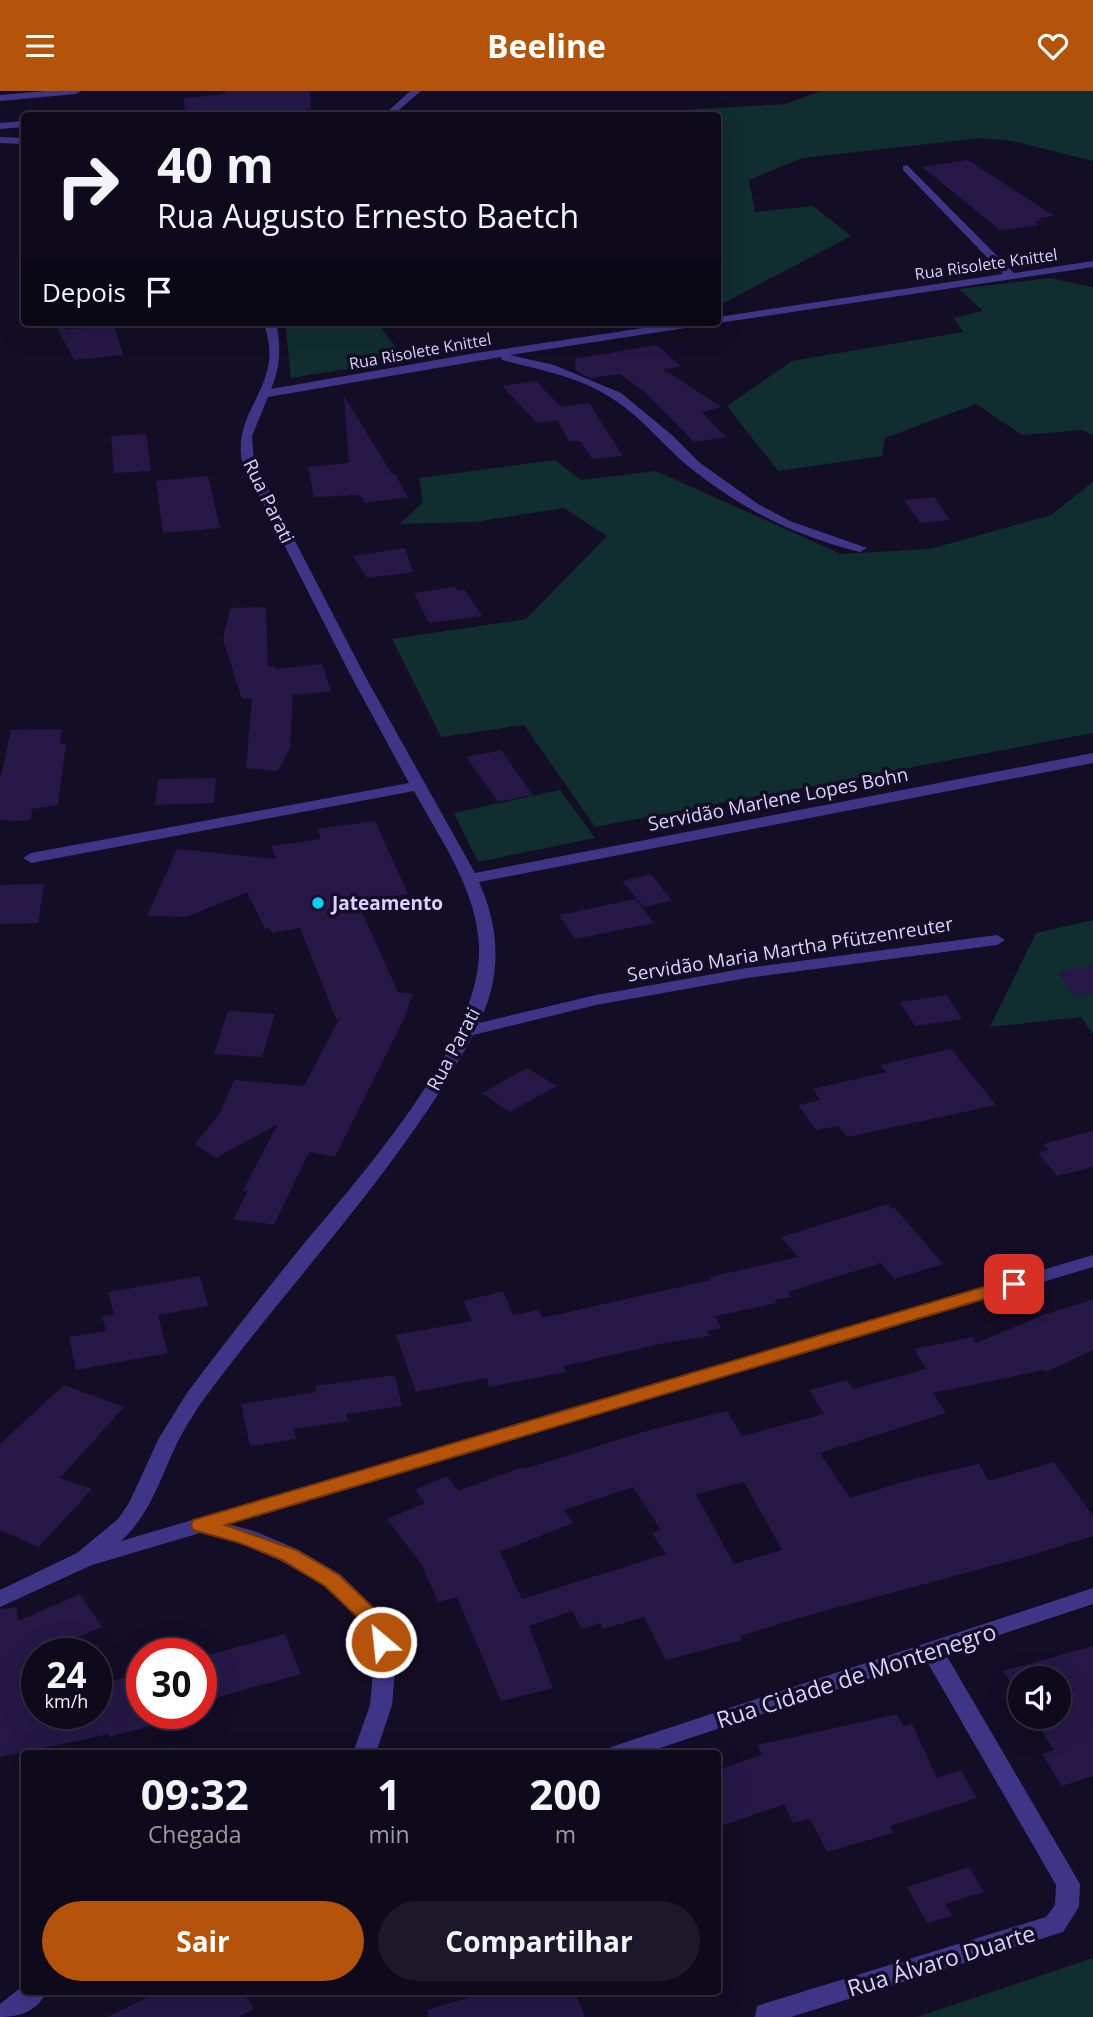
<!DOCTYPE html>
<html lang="pt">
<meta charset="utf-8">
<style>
:root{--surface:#0e0a1c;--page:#1c1829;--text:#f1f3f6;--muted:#9b9aa3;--line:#2e2b3b;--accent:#b45309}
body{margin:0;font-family:"Open Sans",sans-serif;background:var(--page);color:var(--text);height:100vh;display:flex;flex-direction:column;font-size:26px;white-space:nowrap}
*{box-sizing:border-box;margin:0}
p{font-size:23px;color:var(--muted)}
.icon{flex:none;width:38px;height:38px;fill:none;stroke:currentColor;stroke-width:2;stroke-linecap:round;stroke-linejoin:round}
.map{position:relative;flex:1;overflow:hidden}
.drawer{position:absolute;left:21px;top:1659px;width:700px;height:245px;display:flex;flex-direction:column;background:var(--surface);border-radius:7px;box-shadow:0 7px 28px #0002,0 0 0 2px var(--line)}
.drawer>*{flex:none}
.banner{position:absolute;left:21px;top:21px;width:700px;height:214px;border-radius:7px;box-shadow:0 7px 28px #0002,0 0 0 2px var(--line);background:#0e0a1c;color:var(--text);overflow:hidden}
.fabs{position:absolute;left:1008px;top:1575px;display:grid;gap:14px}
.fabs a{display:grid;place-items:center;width:63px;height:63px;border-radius:50%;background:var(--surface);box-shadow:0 7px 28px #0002,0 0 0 2px var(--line);font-size:35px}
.speed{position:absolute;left:21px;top:1547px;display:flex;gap:14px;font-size:35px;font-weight:700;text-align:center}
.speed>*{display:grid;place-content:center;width:91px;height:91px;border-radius:50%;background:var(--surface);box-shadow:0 7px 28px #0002,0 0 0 2px var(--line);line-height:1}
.speed small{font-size:18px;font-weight:400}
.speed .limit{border:10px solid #d22;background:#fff;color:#111}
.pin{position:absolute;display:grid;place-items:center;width:60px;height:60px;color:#fff;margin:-30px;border-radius:14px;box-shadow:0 4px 10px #0006}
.me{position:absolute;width:77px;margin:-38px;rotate:332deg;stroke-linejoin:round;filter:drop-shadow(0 0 5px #0008)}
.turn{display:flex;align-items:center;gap:24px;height:147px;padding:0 21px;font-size:32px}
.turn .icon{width:91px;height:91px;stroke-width:2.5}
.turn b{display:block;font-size:49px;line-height:60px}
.then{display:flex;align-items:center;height:66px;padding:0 21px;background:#0003;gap:14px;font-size:26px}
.eta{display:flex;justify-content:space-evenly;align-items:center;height:119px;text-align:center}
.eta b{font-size:42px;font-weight:700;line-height:49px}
.cta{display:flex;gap:14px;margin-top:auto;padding:14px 21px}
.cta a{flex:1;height:80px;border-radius:42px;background:var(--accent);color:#fff;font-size:28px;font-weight:700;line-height:80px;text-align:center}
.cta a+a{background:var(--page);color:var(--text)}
header{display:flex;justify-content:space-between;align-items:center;height:91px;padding:0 21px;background:var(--accent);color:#fff;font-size:32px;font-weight:700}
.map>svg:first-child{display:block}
.green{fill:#102e2f}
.building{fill:#251847;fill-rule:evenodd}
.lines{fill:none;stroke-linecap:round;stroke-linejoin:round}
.minor{fill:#3e3587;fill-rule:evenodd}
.route{fill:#b45309;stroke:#753606;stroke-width:2}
.poi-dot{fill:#00d0fc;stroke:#130d25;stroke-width:2.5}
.labels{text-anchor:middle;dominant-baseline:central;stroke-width:7;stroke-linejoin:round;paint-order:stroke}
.far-street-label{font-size:16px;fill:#dad1ff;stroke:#130d25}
.street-label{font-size:19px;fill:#dad1ff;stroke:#130d25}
.poi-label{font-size:19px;font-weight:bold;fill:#dad1ff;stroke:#130d25;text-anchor:start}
.near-street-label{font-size:23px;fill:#dad1ff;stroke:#130d25}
</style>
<header><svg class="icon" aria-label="menu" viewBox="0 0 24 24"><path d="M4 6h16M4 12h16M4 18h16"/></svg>Beeline<svg class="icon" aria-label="heart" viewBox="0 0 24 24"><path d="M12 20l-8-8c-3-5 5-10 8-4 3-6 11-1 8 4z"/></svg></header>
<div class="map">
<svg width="1093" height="1926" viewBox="0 0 1093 1926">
<rect width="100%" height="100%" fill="#130d25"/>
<g class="green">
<path d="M821 0H1093V70L1013 50 981 47 802 67 749 89 755 121 813 115 851 145 718 215V24H642L646 21 786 13Z"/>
<path d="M1049 187 1093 196V344L1081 339 1022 344 976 313 885 347 882 365 778 380 727 315 792 270 963 241 954 227 983 220 959 198Z"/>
<path d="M285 231H377L405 269 291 287Z"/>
<path d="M555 369 581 389 656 380 841 463 930 458 1051 424 1093 391V642L595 736 524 634 441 646 392 548 526 528 607 445 564 417 475 431 400 433 423 411 419 387Z"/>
<path d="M560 699 595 747 478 771 454 722Z"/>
<path d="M1093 829V943L1081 926 990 936 1036 842Z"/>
<path d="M1093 1867V1926H917Z"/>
</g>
<g class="building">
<path d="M224 0H310L311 18 244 24H185L184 7 226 3Z"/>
<path d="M968 69 1054 125 1039 127 1042 130H1035L1039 134 1000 139 922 76Z"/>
<path d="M54 231H63L66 238 86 237 94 231H113L123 264 74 269Z"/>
<path d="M657 254 682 276 663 278 722 316 701 321 727 346 694 351 646 302 620 283 591 287 576 280 574 268Z"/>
<path d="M536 290 561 316 589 312 623 365 592 368 580 350H569L557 329 537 332 502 295Z"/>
<path d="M344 305 392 383H395L408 406 365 412 360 404 314 406 308 376 349 372Z"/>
<path d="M146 343 151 380 114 382 111 345Z"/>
<path d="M208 385 220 437 163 442 156 390Z"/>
<path d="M934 406 950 429 920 432 904 409Z"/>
<path d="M405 457 413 481 367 487 353 465Z"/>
<path d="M455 496 458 500 465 499 482 525 429 532 414 502Z"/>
<path d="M266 516 268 576 275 575V578L322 573 331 600 293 604 290 657 278 680 246 677 252 607 242 608 223 549 230 517Z"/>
<path d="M62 638 60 653H66L58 714 32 718 31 728 25 730 0 729V689L11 639Z"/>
<path d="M501 659 533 704 498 711 466 666Z"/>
<path d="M216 687 214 712 155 714 158 688Z"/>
<path d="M375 730 408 803 378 809 382 816 361 819 398 901 413 903 403 930 335 1066 309 1061 274 1134 233 1128 248 1100 243 1099 278 1033 216 1067 195 1053 220 1022 234 989 304 995 339 928H336L300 837 272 842 269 837 265 838 247 801 186 826 147 825 177 758 276 768 271 755 321 748 317 738Z"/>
<path d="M651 783 672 810 644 816 622 790Z"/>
<path d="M44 793 38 832 0 833V794Z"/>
<path d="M636 808 654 832 575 848 559 824Z"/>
<path d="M1093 875V902L1075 905 1057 881Z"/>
<path d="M947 904 962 928 915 935 900 911Z"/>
<path d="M228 920 275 923 262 966 214 963Z"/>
<path d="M951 958 996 1014 847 1046 838 1035 816 1039 798 1014 820 1009 813 998 886 981 880 974Z"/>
<path d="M527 977 557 995 510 1021 482 1002Z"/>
<path d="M1093 1040V1076L1057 1085 1038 1062 1049 1059 1043 1053Z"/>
<path d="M888 1113 892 1118 895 1117 943 1173 894 1188 881 1172 788 1201 791 1206 775 1209 777 1212 715 1225 721 1237 707 1240 710 1245 664 1252 564 1275 566 1281 489 1296 487 1287 416 1301 396 1244 472 1230 464 1210 503 1200 513 1224 539 1219 542 1227 711 1189 710 1186 798 1166 781 1146Z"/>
<path d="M200 1185 208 1215 158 1224 168 1262 76 1279 69 1246 106 1240 102 1225 114 1223 108 1201Z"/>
<path d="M1093 1208V1259L1046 1281 1044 1279 933 1302 946 1322 820 1362 850 1407 909 1389 979 1373 989 1390 1054 1371 1093 1425V1445L1032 1464 802 1526 740 1545 742 1549 666 1569 644 1526 603 1538 600 1532 582 1538 572 1520 529 1535 553 1597 501 1610 457 1506 438 1511 422 1474 387 1428 425 1412 415 1399 447 1385 459 1400 522 1376 524 1378 650 1339 727 1320 742 1345 824 1323 809 1299 847 1289 853 1298 926 1278 914 1258 973 1246 976 1252 1043 1224ZM744 1391 782 1459 734 1473 696 1403ZM633 1396 661 1439 652 1442 666 1463 522 1508 500 1461 573 1432 564 1419Z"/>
<path d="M395 1284 402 1315 346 1323 348 1330 294 1338 296 1348 250 1355 241 1313 316 1301 315 1295Z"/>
<path d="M64 1294 124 1316 60 1387 92 1398 39 1456 0 1439V1353Z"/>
<path d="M80 1503 102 1536 23 1570 28 1615 37 1613V1622H96V1594L142 1582V1622H153L154 1634 109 1646V1643L0 1666V1518L17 1516 18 1530Z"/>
<path d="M285 1543 301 1583 201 1611V1566Z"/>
<path d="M1093 1555V1685L1062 1695 1042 1663 1054 1659 1032 1626H1059V1587H1020V1607L1003 1580Z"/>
<path d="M897 1623 903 1635 912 1633 937 1687 961 1679 977 1707 890 1735 893 1742 827 1761 810 1728 793 1732 784 1713 724 1734 718 1722V1679L762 1664 757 1654Z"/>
<path d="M969 1776 984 1801 945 1813 952 1825 927 1832 907 1796Z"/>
<path d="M160 1900H243L254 1918 238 1926H107Z"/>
<path d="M491 1900H574L585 1926H428L427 1919Z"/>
</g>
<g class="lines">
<g class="minor">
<path d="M45 0H81L76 3 0 10V4Z"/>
<path d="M410 0H421L393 24H384Z"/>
<path d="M24 30V36L0 38V32Z"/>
<path d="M0 46 24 47V53L0 52Z"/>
<path d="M907 74 1014 182 1093 170V176L718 232 714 231H718V226L1003 183 903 79V75Z"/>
<path d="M66 231H92L86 234 66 235Z"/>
<path d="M264 231H276C281 256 281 274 271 298L476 262 683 231H711L705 234 510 264 554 274 621 302 672 344 700 372 758 413 790 430 867 457 860 461C796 445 745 420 693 379 665 357 643 327 613 308 580 286 540 279 502 269L501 266 268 306 252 345 254 371 365 585 475 782 1093 662V672L479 791C500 838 502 885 479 932L596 904 747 877 997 844 1005 849 997 854 747 887 596 914 473 944C401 1078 291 1189 201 1312 193 1324 185 1337 178 1350 161 1385 151 1423 121 1450L1093 1164V1176L228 1433 254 1440 297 1458 340 1483 385 1527 396 1569 392 1614 376 1662H353L370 1614 374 1569 367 1536 324 1495 281 1470 240 1452 200 1442 92 1474 0 1516V1499L77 1462 118 1428 129 1412 159 1347 187 1302C223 1254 260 1207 298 1160 357 1089 483 950 479 855 477 799 440 748 414 700L31 772 23 767 31 762 409 692 351 585 242 371C234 329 264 308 269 270 271 257 267 244 264 231Z"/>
<path d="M1093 1497V1513L945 1562 1080 1793 1079 1816 1063 1841 791 1926H755L757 1915 766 1912 1046 1826 1055 1814 1056 1794 926 1569 645 1662H608L611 1656Z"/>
<path d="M24 1894V1900H47C38 1920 20 1926 0 1926V1913Z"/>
</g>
</g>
<path class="route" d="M1014 1187 1021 1189 1023 1193 1021 1197 225 1434 296 1459 339 1484 384 1527 392 1551 389 1556 381 1559 374 1556 368 1536 325 1495 282 1469 240 1452 193 1439 191 1434 193 1429Z"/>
<circle class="poi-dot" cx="318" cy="812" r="7"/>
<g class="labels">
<g class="far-street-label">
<text transform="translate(986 173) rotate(-8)">Rua Risolete Knittel</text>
<text transform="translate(420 260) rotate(-10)">Rua Risolete Knittel</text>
</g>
<g class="street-label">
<text transform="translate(269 410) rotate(64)">Rua Parati</text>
<text transform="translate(778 708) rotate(-11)">Servidão Marlene Lopes Bohn</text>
<text transform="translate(790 858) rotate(-9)">Servidão Maria Martha Pfützenreuter</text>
<text transform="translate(453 958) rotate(-62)">Rua Parati</text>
</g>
<g class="poi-label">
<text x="332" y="812">Jateamento</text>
</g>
<g class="near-street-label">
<text transform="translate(856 1584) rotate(-18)">Rua Cidade de Montenegro</text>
<text transform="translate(941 1869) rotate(-17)">Rua Álvaro Duarte</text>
</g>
</g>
</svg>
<div class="fabs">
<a><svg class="icon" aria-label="sound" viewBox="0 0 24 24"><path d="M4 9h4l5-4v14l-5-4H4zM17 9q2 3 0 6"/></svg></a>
</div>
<div class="speed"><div>24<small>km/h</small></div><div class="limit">30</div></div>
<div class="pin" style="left:1014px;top:1193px;background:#d93025"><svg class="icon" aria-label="arrive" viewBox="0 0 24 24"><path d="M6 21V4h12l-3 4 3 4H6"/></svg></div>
<svg class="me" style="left:381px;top:1551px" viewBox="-20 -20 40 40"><circle r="17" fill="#b45309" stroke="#fff" stroke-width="3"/><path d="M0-11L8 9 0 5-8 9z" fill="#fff"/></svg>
<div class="banner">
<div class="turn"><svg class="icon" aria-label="right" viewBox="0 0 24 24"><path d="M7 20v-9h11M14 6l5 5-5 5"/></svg><div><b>40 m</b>Rua Augusto Ernesto Baetch</div></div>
<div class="then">Depois<svg class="icon" aria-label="arrive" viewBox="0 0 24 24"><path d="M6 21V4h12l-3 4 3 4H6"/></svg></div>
</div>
<section class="drawer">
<div class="eta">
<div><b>09:32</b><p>Chegada</p></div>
<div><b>1</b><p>min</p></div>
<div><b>200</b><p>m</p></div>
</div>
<div class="cta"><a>Sair</a><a>Compartilhar</a></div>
</section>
</div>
